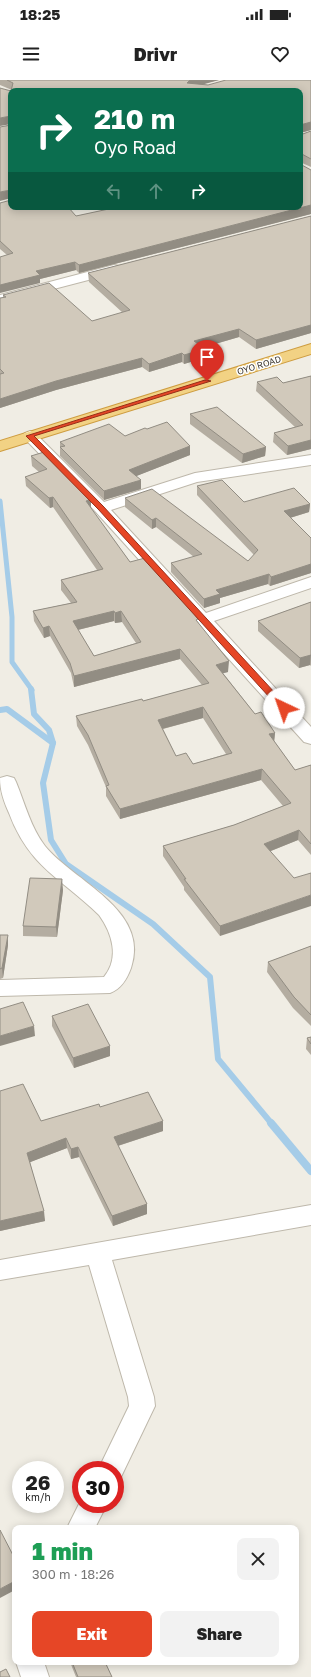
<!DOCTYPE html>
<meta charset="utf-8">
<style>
:root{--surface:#fff;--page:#f2f2f2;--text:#222;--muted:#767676;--accent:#e64626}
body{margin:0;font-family:"Golos Text",sans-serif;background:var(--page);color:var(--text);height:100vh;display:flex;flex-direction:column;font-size:15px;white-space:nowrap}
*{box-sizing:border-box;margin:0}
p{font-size:13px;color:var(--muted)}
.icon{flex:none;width:22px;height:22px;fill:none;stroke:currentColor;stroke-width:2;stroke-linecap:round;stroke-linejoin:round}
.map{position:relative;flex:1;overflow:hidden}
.sheet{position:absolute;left:12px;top:1445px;width:287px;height:140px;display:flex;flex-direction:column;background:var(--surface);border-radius:8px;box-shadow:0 2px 10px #0003}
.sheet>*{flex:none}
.top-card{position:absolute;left:8px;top:8px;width:295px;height:122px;border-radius:8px;box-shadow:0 2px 10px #0003;background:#0b6e4f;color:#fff;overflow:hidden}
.speed{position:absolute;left:12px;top:1381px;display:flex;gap:8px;font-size:20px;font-weight:700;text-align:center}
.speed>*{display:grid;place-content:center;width:52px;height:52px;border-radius:50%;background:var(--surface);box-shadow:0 2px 10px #0003;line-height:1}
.speed small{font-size:10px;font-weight:400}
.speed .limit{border:6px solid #d22;background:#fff;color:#111}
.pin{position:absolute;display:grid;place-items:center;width:34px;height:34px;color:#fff;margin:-41px -17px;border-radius:50% 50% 50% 0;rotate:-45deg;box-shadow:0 0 4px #0007}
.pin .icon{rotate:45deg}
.me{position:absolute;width:44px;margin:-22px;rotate:318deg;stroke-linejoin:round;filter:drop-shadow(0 0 3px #0008)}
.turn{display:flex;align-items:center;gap:14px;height:84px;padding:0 20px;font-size:18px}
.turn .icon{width:52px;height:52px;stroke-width:2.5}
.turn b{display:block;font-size:28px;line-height:34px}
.lanes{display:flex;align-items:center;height:38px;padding:0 20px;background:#0003;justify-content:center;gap:20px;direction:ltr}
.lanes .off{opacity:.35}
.round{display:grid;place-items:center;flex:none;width:42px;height:42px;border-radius:8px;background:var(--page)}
.head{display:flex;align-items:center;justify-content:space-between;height:68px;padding:0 20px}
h1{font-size:24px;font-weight:800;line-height:30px;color:#1e9e55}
.primary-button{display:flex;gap:8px;margin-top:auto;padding:8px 20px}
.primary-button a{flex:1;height:46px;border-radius:8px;background:var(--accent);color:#fff;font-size:16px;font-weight:800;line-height:46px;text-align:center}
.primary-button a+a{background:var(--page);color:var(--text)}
.status{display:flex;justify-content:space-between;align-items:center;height:28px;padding:0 20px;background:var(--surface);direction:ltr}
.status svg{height:11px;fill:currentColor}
header{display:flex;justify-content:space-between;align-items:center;height:52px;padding:0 20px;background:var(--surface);font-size:18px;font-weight:800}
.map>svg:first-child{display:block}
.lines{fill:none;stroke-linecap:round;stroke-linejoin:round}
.stream-far2{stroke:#a5cce8;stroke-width:5}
.stream-far1{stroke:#a5cce8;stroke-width:6}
.stream{stroke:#a5cce8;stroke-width:8}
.minor-casing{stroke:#beb8ab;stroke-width:2}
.trunk-casing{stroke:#ce9d41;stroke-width:2}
.minor{fill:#fff;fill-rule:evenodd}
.trunk{fill:#f2d284;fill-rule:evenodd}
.wall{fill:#b4ada1;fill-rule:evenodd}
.shaded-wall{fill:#928d83}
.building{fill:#d1c9bb;stroke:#928d83;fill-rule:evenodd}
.route{fill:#e64626;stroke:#962e19}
.labels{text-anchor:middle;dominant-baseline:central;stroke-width:3;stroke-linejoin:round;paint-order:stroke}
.far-street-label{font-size:9px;fill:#423d35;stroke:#fff}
</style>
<div class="status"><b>18:25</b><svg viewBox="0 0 49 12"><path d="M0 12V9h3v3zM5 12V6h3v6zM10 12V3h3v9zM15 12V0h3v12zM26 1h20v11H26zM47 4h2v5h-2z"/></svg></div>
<header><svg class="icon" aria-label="menu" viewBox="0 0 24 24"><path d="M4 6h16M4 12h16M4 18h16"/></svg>Drivr<svg class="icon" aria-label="heart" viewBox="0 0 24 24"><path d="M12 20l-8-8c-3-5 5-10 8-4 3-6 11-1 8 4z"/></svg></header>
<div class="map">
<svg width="311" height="1597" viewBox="0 0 311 1597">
<rect width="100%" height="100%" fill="#f0ede4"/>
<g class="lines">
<path class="stream-far2" d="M0 421 12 537V582L32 610"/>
<g class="stream-far1">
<path d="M31 609 34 634 49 650 53 663 43 703 51 760 66 784 153 844 210 897 218 979 272 1044"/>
<path d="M0 630 7 629 53 663"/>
</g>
<path class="stream" d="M271 1043 311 1091"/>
<g class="minor-casing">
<g id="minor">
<path d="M114 185 119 186 121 189 119 192 0 223V215Z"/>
<path d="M30 351 35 353 104 422 195 393 311 375V385L197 402 111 430 206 533 311 497V508L214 541 311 647V664L304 662 95 431 25 359 22 356 25 353Z"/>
<path d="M7 696 14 698 16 702C25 724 31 748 45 766 73 801 151 830 131 888 127 899 121 909 110 913L0 916V900L104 897C120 878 112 853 99 835 61 798 29 787 9 733 4 722 0 711 0 698Z"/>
<path d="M311 1125V1145L112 1180 154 1317 155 1326 120 1399 115 1401V1390H98L129 1326 128 1317 89 1185 0 1200V1180Z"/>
<path d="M81 1420V1424H107L95 1448H67Z"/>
<path d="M16 1582H44L49 1597H21Z"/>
</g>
</g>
<g class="trunk-casing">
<path id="trunk" d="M311 264V274L0 371V361Z"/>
</g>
<use href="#minor" class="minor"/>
<use href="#trunk" class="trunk"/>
</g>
<g class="wall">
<path d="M0 0H219L202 4 208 5 311 0V50L300 53 12 10 0 5Z"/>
<path d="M311 51V87L300 82V55Z"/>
<path d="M311 90V134L79 193 76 190 40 199V203L0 169V123L76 136 111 129 110 127H300Z"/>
<path d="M311 136V253L256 269 239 257 202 268 205 269 204 278 184 284 182 282 149 292 142 287 56 310 0 328V218H3V215L92 241 123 233 89 202 88 193Z"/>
<path d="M311 296V369L287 375 273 362 274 353 295 347 256 311 257 302 283 303Z"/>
<path d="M190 334 266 367 265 376 242 383 190 344Z"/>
<path d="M147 349 190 366V375L136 396 141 409 104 420 60 376V362L125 356Z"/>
<path d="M44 372 91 429 130 482 198 542 228 592 223 593 255 634 275 653 274 661 295 690 311 685V775L298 760 271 771 220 856 184 810V807L163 776V766L234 745 283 726 261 700 120 739 106 716V707L88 665 77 646 76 636 143 621 202 605 180 579 74 607 71 593 50 556 44 558 34 541 33 531 71 523 61 510V500L97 490 53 427 50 428 26 406 25 397 39 392 32 386 31 376ZM114 541 115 543 122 542 136 563 94 576 78 550ZM203 638 226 674 193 684 176 676 163 649Z"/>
<path d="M197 406 244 422 310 424 309 432 290 438 311 458V493L270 506 268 504 220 518V523L204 528 171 492V483L194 477 156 447 152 449 125 427V418L248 481 254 475 197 415Z"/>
<path d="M311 522V586L310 585 299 588 258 551V541Z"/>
<path d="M63 810 57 857 23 856V846Z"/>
<path d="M0 855 8 865 3 898 0 899Z"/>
<path d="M311 866V946L293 928 267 892 268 882Z"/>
<path d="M52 936 110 976 74 988 52 946Z"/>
<path d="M311 957V975L306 969 307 958Z"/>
<path d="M100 1027 163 1051 118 1066 147 1124V1134L113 1146 79 1077 71 1079 67 1068 30 1082 45 1141 0 1151 41 1041Z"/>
<path d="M70 1582H105L112 1597H76Z"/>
</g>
<g class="shaded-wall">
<path d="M190 0H219L190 8 187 3Z"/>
<path d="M11 36V44L0 46V38Z"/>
<path d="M311 42V50L300 53V45Z"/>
<path d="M11 110V118L0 121V112Z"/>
<path d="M311 125V134L79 193V185Z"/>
<path d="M75 182 76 190 40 199V203L0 213V205L36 191Z"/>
<path d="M311 245V253L256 269V260Z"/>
<path d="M239 249V257L194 270V261Z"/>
<path d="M205 269 204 278 184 284V275Z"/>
<path d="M182 273V282L149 292V284Z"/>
<path d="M142 278V287L56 310 0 328V319L56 301Z"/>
<path d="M311 360V369L287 375 288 366Z"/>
<path d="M190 366V375L129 399V390Z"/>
<path d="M266 367 265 376 242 383 243 374Z"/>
<path d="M141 400V409L104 420V411Z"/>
<path d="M53 417V427L50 428 49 418Z"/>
<path d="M91 419V429L86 421Z"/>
<path d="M310 424 309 432 283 440 284 431Z"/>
<path d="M156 438V447L152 449V440Z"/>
<path d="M311 484V493L270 506 271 497Z"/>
<path d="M269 494 268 504 220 518V523L204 528V519L216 510Z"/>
<path d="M114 531V541L73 551V541Z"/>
<path d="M121 531 122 542 115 543V533Z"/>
<path d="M49 546 50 556 44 558 43 548Z"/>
<path d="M180 569V579L74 607V596Z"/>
<path d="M311 575 310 585 299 588 300 578Z"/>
<path d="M229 581 228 592 216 595V585Z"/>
<path d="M203 627V638L158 650V640Z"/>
<path d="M275 653 274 663 269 654Z"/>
<path d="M262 689 261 700 120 739V729Z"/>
<path d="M299 750 298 760 263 774 264 764Z"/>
<path d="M62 799 63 810 57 857 56 847Z"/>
<path d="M311 815V826L220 856V846Z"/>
<path d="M8 855V865L3 898 2 888Z"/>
<path d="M34 946 35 956 0 966V956Z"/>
<path d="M110 966V976L74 988 73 978Z"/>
<path d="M163 1041V1051L114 1067V1057Z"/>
<path d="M66 1058 67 1068 28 1083 27 1073Z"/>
<path d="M78 1067 79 1077 71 1079V1069Z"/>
<path d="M147 1124V1134L113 1146 112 1136Z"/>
<path d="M44 1131 45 1141 0 1151V1141Z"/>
<path d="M15 1501V1510L0 1518V1509Z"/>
</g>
<g class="building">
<path d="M7 0H190L187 3 208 5 226 0H311V42L300 45V11H11L13 3Z"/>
<path d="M0 8 11 11V36L0 38Z"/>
<path d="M11 45V110L0 112V47Z"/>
<path d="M311 51V79L300 73V55Z"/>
<path d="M300 84 311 90V125L79 185 75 182 36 191 40 195 0 205V177L13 173 0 161V123L11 120V127H68L76 136 118 127H300Z"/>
<path d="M311 136V245L256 260 239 249 194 261 205 269 184 275 182 273 149 284 142 278 56 301 0 319V294L4 293 0 289V218L6 217 3 215 49 203 92 241 130 230 88 193Z"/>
<path d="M311 296V360L288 366 274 353 303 345 257 302 277 297 283 303Z"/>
<path d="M217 327 266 367 243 374 190 334Z"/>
<path d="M167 342 190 366 129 390 141 400 104 411 60 367 65 366 60 362 109 344 125 356 145 348 147 349Z"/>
<path d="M44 372 91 419 86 421 130 482 145 478 187 524 198 539 196 540 229 581 216 585 255 634 261 632 275 653 269 654 295 690 311 685V764L299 750 264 764 294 798 311 793V815L220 846 184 799H186L163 766 234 745 291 723 262 689 120 729 106 706 109 705 88 655 76 636 142 619 143 621 209 603 180 569 74 596 70 583 49 546 43 548 33 531 77 522 61 500 103 489 53 417 49 418 25 397 47 389 31 376ZM114 531 115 533 121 531 141 562 94 576 73 541ZM203 627 232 673 193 684 186 673 176 676 158 640Z"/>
<path d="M222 400 244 422 294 408 310 424 284 431 311 458V484L271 497 269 494 216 510 220 514 204 519 171 483 202 474 156 438 152 440 125 418 152 409 248 481 258 470 197 406Z"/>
<path d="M311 522V576V575L300 578 258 541Z"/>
<path d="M30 798 62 799 56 847 23 846Z"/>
<path d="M0 855H8L2 888 0 889Z"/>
<path d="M311 866V935L294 917 268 882Z"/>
<path d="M23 922 34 946 0 956V929Z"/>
<path d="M88 924 110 966 73 978 52 936Z"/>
<path d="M311 957V964L307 958Z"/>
<path d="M23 1004 41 1041 99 1024 100 1027 148 1012 163 1041 114 1057 147 1124 112 1136 78 1067 71 1069 66 1058 27 1073 44 1131 0 1141V1011Z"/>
<path d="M0 1450 15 1479V1501L0 1509Z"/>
<path d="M72 1582H105L112 1597H78Z"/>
<path d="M6 1589 10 1597H0V1592Z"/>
</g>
<path class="route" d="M205 300 211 301 34 356 103 426 287 626 288 628 284 631 281 630 98 429 26 356Z"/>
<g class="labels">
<g class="far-street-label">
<text transform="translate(259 285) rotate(-17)">OYO ROAD</text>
</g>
</g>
</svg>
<div class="speed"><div>26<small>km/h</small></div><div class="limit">30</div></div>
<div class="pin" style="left:207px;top:301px;background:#d93025"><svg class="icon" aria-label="arrive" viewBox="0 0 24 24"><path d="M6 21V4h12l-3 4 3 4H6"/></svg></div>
<svg class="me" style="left:284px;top:628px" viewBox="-20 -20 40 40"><circle r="19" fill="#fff"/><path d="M0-13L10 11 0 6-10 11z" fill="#e64626"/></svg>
<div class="top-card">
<div class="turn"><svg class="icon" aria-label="right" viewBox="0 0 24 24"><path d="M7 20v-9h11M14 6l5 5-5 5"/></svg><div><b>210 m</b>Oyo Road</div></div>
<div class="lanes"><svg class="icon off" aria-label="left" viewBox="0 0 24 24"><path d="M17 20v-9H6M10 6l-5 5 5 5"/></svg><svg class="icon off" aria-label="ahead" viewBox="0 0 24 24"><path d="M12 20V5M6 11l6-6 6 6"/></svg><svg class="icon" aria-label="right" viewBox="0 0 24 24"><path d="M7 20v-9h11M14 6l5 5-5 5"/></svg></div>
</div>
<section class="sheet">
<div class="head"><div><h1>1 min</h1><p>300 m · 18:26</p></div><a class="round"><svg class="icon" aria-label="close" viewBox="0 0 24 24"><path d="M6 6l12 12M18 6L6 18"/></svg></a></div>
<div class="primary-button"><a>Exit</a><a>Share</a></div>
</section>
</div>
